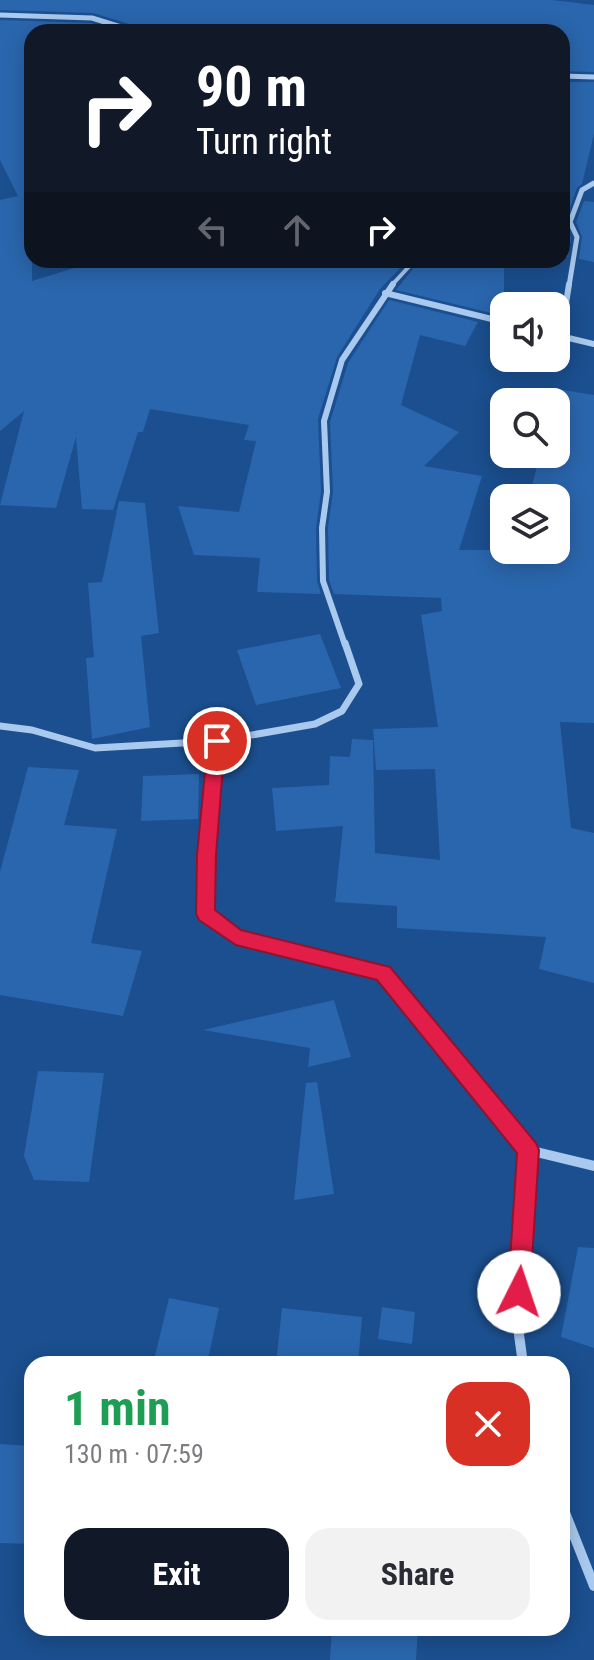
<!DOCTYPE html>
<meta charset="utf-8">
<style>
:root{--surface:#fff;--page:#f2f2f3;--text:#2b2b33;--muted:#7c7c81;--accent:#111827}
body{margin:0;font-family:"Roboto Condensed",sans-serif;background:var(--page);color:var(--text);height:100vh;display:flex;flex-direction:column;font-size:30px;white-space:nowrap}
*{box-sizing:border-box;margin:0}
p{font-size:26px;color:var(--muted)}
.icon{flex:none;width:44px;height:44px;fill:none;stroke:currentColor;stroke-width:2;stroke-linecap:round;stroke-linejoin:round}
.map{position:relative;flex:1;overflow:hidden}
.drawer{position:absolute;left:24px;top:1356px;width:546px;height:280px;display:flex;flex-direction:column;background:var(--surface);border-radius:24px;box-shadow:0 4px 20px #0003}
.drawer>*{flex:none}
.banner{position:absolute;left:24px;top:24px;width:546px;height:244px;border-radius:24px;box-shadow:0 4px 20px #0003;background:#111827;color:#fff;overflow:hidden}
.tools{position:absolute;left:490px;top:292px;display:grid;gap:16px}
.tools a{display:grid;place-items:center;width:80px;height:80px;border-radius:16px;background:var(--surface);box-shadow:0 4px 20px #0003;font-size:40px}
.pin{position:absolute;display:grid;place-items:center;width:68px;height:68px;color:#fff;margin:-34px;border:4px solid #fff;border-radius:50%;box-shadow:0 2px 8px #0007}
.me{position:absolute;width:88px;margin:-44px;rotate:4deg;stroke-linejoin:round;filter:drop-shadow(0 0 6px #0008)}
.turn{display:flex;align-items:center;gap:28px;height:168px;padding:0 40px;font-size:36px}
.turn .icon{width:104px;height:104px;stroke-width:2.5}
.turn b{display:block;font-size:56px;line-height:68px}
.lanes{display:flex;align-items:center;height:76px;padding:0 40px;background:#0003;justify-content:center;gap:40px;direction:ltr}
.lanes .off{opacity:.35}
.round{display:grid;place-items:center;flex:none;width:84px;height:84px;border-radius:24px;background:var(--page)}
.head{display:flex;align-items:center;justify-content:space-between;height:136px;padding:0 40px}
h1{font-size:48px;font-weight:700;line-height:60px;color:#1e9e55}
.action{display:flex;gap:16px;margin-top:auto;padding:16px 40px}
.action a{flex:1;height:92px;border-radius:24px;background:var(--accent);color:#fff;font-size:32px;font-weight:700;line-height:92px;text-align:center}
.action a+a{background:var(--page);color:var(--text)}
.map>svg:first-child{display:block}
.building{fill:#2a66ad}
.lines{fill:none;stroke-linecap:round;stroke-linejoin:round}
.pedestrian-far2{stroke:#a9c9ee;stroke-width:4}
.pedestrian-far1{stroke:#a9c9ee;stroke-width:6}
.pedestrian{stroke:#a9c9ee;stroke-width:7}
.minor-far3{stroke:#a9c9ee;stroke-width:5}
.minor-far2{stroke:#a9c9ee;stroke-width:6}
.minor-far1{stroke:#a9c9ee;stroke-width:8}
.minor{stroke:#a9c9ee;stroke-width:10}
.route{fill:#e11d48;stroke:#92132f;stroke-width:2}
</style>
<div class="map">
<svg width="594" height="1660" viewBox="0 0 594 1660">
<rect width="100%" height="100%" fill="#1b4f8f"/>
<g class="building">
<path d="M0 0H552L594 5V72L562 71V32H142L139 27 93 13 0 10Z"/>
<path d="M0 20 91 23 118 32H32V281L100 260H408L380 289 337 357 318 419 321 492 316 528 317 581 321 594 257 592 260 558 194 555 178 506 239 512 256 441 244 440 249 425 150 409 143 432H138L113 510 82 509 76 437 56 508 0 505 24 411 0 431V200L18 196 0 160Z"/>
<path d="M562 82H594V134L582 184 577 188 565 222 571 238 568 257 562 256Z"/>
<path d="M584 201 594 202V262L579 259 582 237 576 222Z"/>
<path d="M420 260H504V316L396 290Z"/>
<path d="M389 300 478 322 465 346 420 335 401 405 459 432 424 466 482 476 459 550H504V564H512L516 550H556V492L531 490 540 454H556V402H553L557 389 594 395V723L560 722 571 828 594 833V983L539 969 546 937 397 928V906L335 902 343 826 276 831 272 788 329 785 330 756 350 757 352 739 373 740 375 853 440 860 435 769 376 770 373 729 438 727 421 615 442 611 441 598 334 594 329 580 328 528 333 492 330 422 348 363Z"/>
<path d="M119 501 145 503 159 633 141 636 150 727 92 739 86 658 94 657 88 583 102 582Z"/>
<path d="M320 634 341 688 256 705 237 650Z"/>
<path d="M28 767 79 770 64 825 117 829 91 943 142 951 123 1016 0 995V872Z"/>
<path d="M199 774 198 819 141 821 143 776Z"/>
<path d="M334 1000 351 1057 308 1067 310 1048 203 1030Z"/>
<path d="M38 1071 104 1073 89 1182 34 1180 24 1156Z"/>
<path d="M317 1082 334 1194 294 1200 306 1083Z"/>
<path d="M578 1247 594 1248V1348L561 1337Z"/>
<path d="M169 1298 219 1308 207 1364H153Z"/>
<path d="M382 1307 415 1312 412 1344 378 1339Z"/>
<path d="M282 1308 362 1317 358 1364H276Z"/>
<path d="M0 1444 32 1446V1544L0 1543Z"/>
<path d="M332 1628H418L416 1660H330Z"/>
</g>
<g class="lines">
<path class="pedestrian-far2" d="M391 286 415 260"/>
<path class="pedestrian-far1" d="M345 645 323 581 322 528 327 492 324 421 342 360 393 284"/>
<path class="pedestrian" d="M0 726 32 730 95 748 217 741 315 724 342 711 359 684 345 643"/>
<g class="minor-far3">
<path d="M0 15 92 18 137 32"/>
<path d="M562 76 594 77"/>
<path d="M569 286 577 237 570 222 582 190 594 183"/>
</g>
<g class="minor-far2">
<path d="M385 293 504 322"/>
<path d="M556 335 594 344"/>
<path d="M561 336 569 284"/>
</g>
<path class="minor-far1" d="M217 741 206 855V914L236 937 383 973 483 1095"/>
<g class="minor">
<path d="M481 1093 528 1150 594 1166"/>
<path d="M523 1364 517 1320 528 1150"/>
<path d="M562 1505 594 1586"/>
</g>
</g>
<path class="route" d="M217 734 225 741 216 855 215 910 241 930 390 967 536 1143 539 1150 530 1292 527 1300 519 1303 511 1300 508 1292 517 1153 377 980 236 945 199 920 196 914 197 855 208 741Z"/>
</svg>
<div class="tools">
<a><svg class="icon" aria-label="sound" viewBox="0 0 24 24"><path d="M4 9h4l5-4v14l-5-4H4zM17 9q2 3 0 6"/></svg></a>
<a><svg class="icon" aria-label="search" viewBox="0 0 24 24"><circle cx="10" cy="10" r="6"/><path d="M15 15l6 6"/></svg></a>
<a><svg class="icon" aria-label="layers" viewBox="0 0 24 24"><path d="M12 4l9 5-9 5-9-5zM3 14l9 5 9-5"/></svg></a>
</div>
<div class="pin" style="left:217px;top:741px;background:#d93025"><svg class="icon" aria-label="arrive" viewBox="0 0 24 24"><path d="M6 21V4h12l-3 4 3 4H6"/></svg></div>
<svg class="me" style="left:519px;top:1292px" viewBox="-20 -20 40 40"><circle r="19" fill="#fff"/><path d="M0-13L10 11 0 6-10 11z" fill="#e11d48"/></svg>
<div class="banner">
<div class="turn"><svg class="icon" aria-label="right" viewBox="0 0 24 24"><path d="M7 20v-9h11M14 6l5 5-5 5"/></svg><div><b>90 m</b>Turn right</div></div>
<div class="lanes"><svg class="icon off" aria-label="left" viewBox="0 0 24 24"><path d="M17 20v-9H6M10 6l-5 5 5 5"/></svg><svg class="icon off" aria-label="ahead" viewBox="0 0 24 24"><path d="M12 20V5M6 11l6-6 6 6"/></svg><svg class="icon" aria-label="right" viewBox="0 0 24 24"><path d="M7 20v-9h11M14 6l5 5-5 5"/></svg></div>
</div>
<section class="drawer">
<div class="head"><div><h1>1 min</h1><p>130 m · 07:59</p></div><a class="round" style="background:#d93025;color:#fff"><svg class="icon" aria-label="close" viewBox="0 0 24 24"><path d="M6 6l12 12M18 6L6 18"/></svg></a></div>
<div class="action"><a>Exit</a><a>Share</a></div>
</section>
</div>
